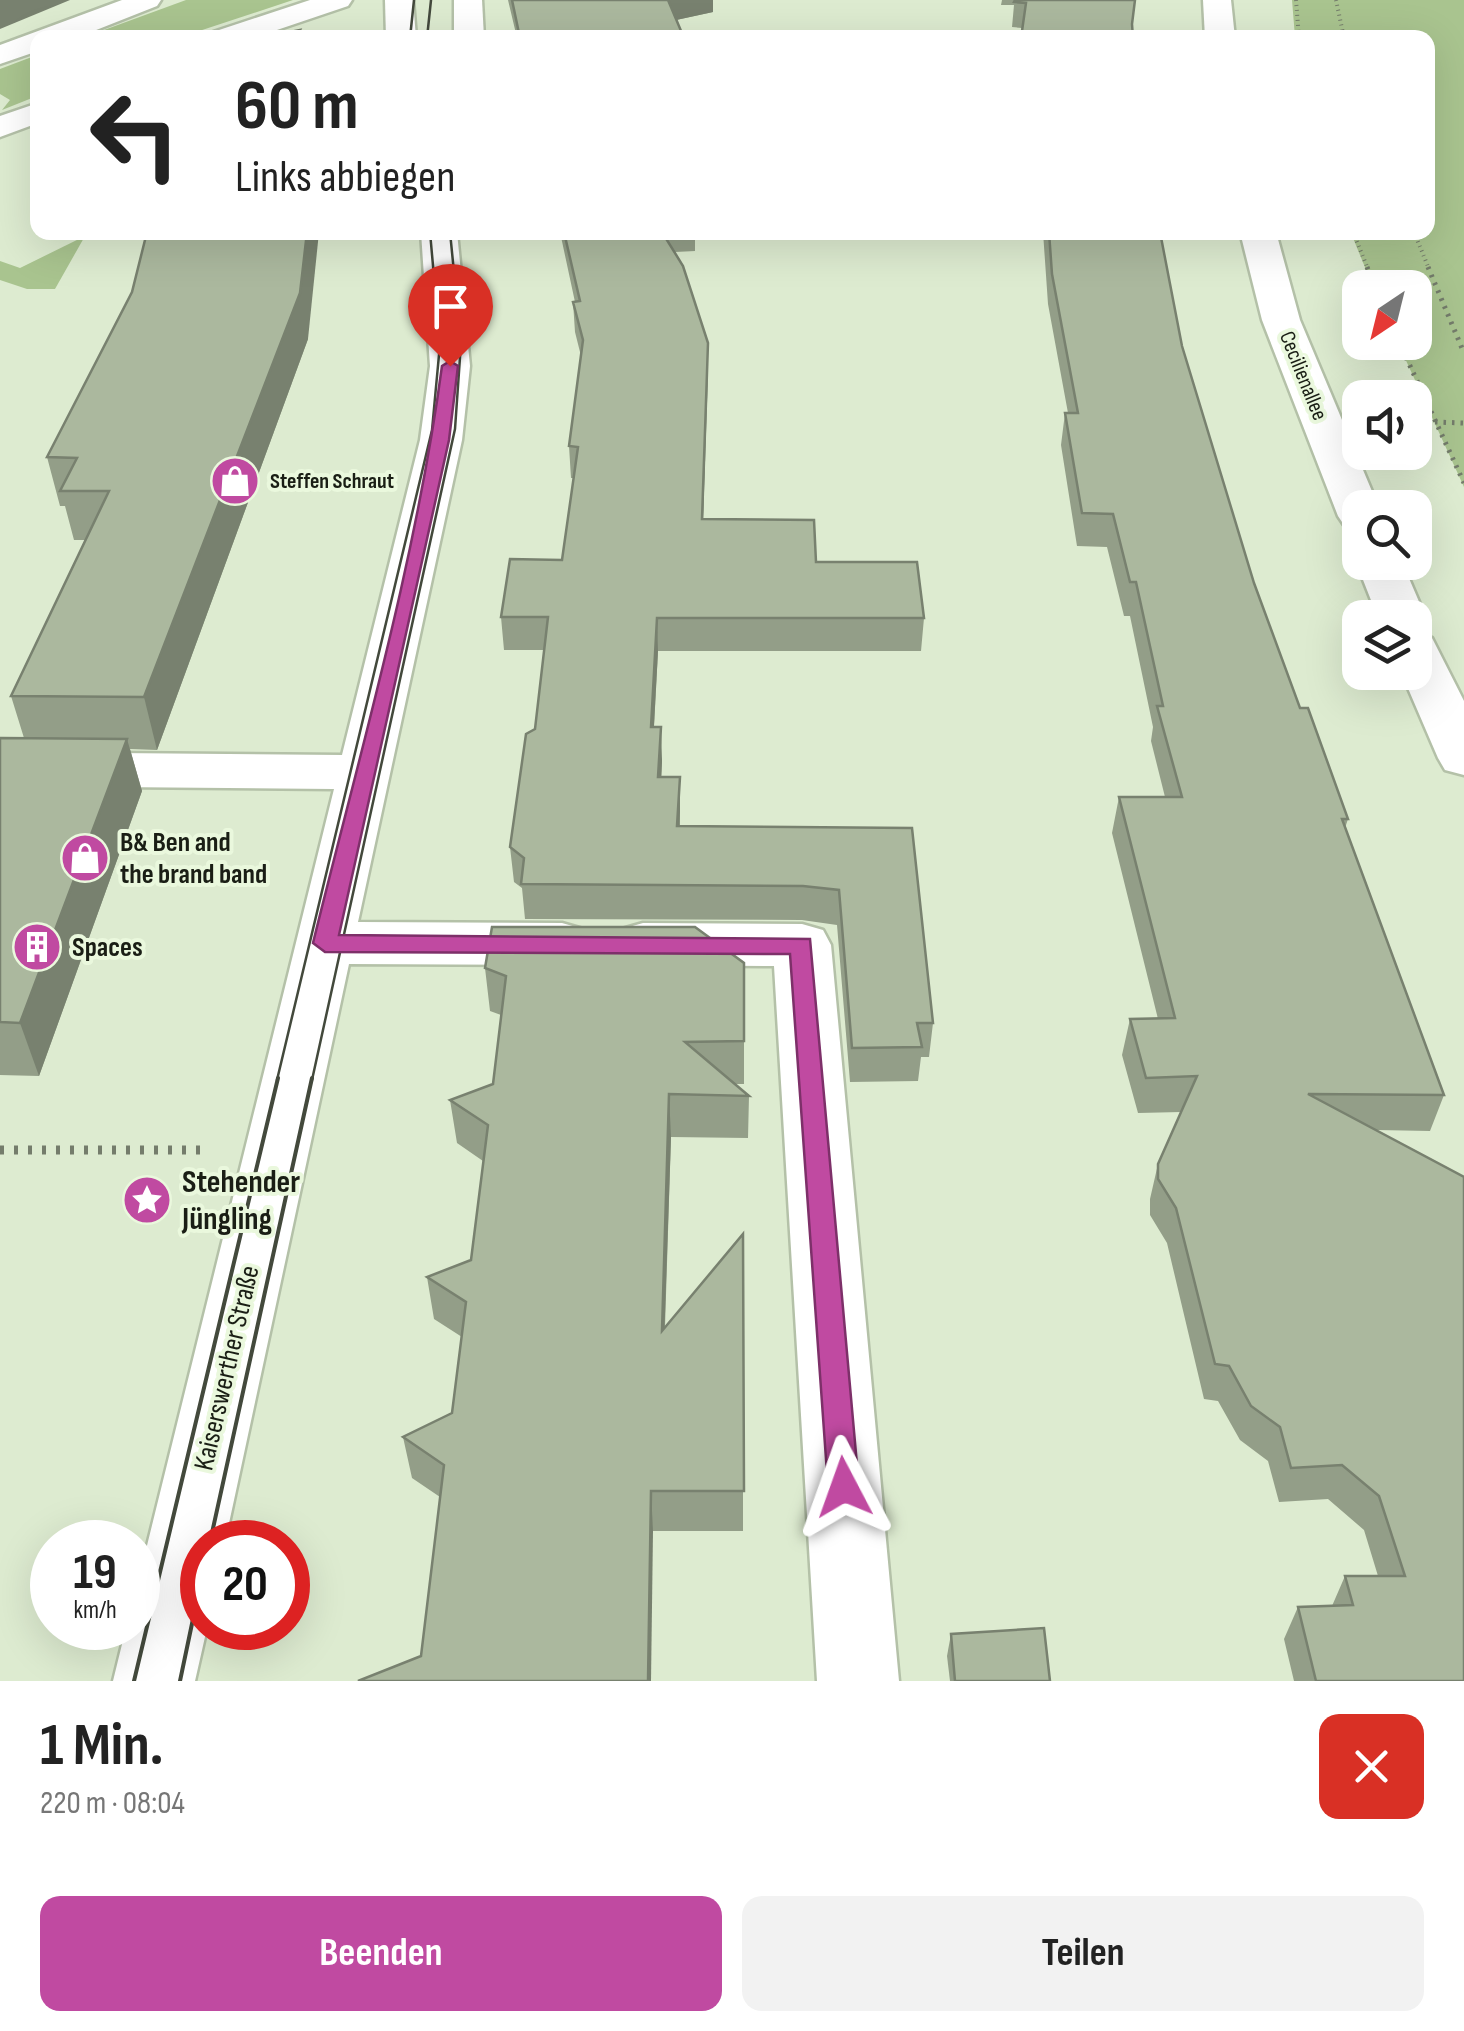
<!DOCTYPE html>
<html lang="de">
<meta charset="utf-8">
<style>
:root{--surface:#fff;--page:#f2f2f2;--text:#222;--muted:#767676;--accent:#c04aa1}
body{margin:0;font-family:"Sofia Sans Condensed",sans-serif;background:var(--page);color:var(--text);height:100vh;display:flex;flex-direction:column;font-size:38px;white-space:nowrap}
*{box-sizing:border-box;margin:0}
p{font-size:32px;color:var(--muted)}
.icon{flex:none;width:55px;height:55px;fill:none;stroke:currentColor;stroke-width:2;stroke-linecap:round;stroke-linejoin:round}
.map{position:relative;height:1681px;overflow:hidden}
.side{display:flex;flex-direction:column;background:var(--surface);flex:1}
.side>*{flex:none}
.hud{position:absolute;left:30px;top:30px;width:1405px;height:210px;border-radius:20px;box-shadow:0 10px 40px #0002;background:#fff;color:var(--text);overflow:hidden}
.needle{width:65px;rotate:215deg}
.tools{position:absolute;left:1342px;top:270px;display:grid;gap:20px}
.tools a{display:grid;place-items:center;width:90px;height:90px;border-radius:20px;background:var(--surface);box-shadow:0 10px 40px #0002;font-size:50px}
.speed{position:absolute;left:30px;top:1520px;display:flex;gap:20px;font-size:50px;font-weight:700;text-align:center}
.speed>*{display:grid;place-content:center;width:130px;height:130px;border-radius:50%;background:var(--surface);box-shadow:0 10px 40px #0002;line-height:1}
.speed small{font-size:25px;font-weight:400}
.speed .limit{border:15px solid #d22;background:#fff;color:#111}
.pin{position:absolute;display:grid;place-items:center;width:85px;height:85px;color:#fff;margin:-102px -42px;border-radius:50% 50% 50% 0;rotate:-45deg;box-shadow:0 0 10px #0007}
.pin .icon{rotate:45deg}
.me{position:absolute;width:110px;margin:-55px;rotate:356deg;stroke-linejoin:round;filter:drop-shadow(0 0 8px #0008)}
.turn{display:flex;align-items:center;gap:35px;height:210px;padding:0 40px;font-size:45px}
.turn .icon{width:130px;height:130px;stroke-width:2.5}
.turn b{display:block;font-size:70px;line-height:85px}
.round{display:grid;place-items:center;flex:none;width:105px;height:105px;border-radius:20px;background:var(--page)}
.head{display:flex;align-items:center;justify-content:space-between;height:170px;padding:0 40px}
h1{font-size:60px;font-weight:700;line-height:75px}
.action{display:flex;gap:20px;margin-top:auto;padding:20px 40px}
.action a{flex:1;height:115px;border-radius:20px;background:var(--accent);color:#fff;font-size:40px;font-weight:700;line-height:115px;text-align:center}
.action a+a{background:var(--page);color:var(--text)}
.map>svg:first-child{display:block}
.green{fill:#a9c48f}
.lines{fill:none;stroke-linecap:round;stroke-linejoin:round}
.minor-casing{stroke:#b4c1a8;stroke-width:5}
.major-casing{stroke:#b4c1a8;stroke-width:5}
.path-far2{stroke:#747c6b;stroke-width:4;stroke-dasharray:1 4;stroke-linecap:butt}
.path-far1{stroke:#747c6b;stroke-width:5;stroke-dasharray:2.5 6;stroke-linecap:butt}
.path{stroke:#747c6b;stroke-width:9;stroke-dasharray:4 10;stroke-linecap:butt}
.minor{fill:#fff;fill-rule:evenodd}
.major{fill:#fff;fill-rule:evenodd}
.tram-far1{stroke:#43493c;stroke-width:2.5}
.tram{stroke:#43493c;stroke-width:4}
.wall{fill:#939e88}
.shaded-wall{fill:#78816f}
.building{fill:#abb89e;stroke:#78816f;stroke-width:2.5}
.route{fill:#c04aa1;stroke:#7d3069;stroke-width:2.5}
.labels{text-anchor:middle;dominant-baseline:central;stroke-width:8;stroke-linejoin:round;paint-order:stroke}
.far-street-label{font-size:22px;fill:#1a1e15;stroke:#eaf8dd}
.far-poi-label{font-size:22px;font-weight:bold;fill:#1a1e15;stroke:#eaf8dd;text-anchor:start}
.poi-label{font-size:28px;font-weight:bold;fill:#1a1e15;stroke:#eaf8dd;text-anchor:start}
.street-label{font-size:28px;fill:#1a1e15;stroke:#eaf8dd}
.near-poi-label{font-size:32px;font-weight:bold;fill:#1a1e15;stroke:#eaf8dd;text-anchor:start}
</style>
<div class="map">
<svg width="1464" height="1681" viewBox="0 0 1464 1681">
<rect width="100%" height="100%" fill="#ddebd0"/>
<g class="green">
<path d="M186 0H293L181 37H85Z"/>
<path d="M1292 0H1464V487L1398 343 1415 342V288L1373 287 1351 233 1428 232V38L1295 37Z"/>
<path d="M37 55V96L2 110 10 100 0 94V69Z"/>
<path d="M85 236 55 289H27L0 280V261L20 268Z"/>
</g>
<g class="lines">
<g class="minor-casing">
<g id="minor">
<path d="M385 0H413L416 38H386Z"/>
<path d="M454 0H482L484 38H454Z"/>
<path d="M1203 0H1231L1235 38H1205Z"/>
<path d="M421 232H457L470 366 462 440 358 922 562 923 583 929 591 944 583 959 562 965 349 964 225 1542H202V1628H207L195 1681H113L126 1628H138V1582L334 789 0 786V752L342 755 420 440 430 366Z"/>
<path d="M1240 232H1276L1300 320 1379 508H1360V529L1344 525 1338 516 1262 320Z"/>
<path d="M1360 556V562H1402L1426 618 1419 628 1415 629V618H1378L1356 562Z"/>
<path d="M1415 633 1432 638 1464 701V775L1445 770 1438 758 1401 672H1415Z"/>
<path d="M643 923 802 924 823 930 831 945 899 1681H817L774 966 643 965 622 959 614 944 622 929Z"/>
</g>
</g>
<g class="major-casing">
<g id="major">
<path d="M122 0H161L157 6 76 38H38V51L0 64V45Z"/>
<path d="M310 0H352L348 6 253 38H209L213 32Z"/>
<path d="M38 103V123L0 137V116Z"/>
</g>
</g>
<g class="path-far2">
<path d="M1296 0 1299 38"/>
<path d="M1336 0 1344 38"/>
<path d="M1353 232 1368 269"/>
<path d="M1414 232 1429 269"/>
</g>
<g class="path-far1">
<path d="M1367 267 1375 288"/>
<path d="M1428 267 1464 353"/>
<path d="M1399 342 1464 483"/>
<path d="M1435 422 1464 423"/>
</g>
<path class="path" d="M0 1150H209"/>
<use href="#minor" class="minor"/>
<use href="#major" class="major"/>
<g class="tram-far1">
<path d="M410 38 414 0"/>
<path d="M427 38 431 0"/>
<path d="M277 1080 432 430 440 344 430 232"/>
<path d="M312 1080 455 429 461 343 450 232"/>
</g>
<g class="tram">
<path d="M210 1542 312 1078"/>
<path d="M134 1681 278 1078"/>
<path d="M180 1681 202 1576"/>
</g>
</g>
<g class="wall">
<path d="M508 0H713V12L676 20 684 38H517Z"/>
<path d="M1002 0H1135L1132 24 1022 28 1012 27 1014 5H1001Z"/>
<path d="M560 232H695V251L675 252 708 343 703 519 816 562 924 618 921 651H658L654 727 662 761 661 777 680 811V826L912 828 933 1023 929 1057H921L918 1081 850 1082 837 925 802 920 525 919 522 888 514 882 510 847 535 729 544 650H504L501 617 562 560 574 478H571L569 446 581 356 575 332 573 302H575Z"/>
<path d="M1043 232H1160L1182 346 1254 583 1300 708 1348 819 1345 828 1444 1095 1430 1131 1377 1130 1464 1681H1294L1284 1639 1298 1607 1332 1606 1345 1576H1378L1364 1530 1328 1499 1279 1502 1268 1461 1240 1440 1218 1401 1204 1399 1167 1243 1150 1215V1199L1158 1164 1181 1112 1138 1113 1122 1055 1130 1019H1158L1112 833 1119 797H1165L1151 741 1153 727 1130 616H1124L1107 547 1077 546 1061 445 1065 413H1068L1048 304Z"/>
<path d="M132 292 308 339 157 750 130 749 142 791 39 1076 0 1075V738H24L11 696 85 540H74L65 506H60L47 457Z"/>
<path d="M744 963V1084H735L749 1096 748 1138 671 1137 665 1327 743 1234V1531H653L421 1656 440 1497 412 1478 403 1437 452 1413 462 1337 434 1319 427 1277 471 1260 483 1161 457 1143 450 1100 493 1084 501 1015 490 1011 485 968Z"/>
<path d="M951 1634 1050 1681H950L947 1656Z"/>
</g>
<g class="shaded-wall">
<path d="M0 0H70L0 29Z"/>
<path d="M666 0H713V12L667 22Z"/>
<path d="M307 232H319L308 339 157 750 144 697Z"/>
<path d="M708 343V374L702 552V519Z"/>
<path d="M657 618 658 651 652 761 651 727Z"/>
<path d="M661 727 662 761 660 811 658 777Z"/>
<path d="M127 739 142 791 39 1076 20 1023Z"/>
<path d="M680 777V811L678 860 677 826Z"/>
<path d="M669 1094 671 1137 663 1373 662 1331Z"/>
<path d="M651 1491 653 1531 651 1681H648Z"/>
</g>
<g class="building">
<path d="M512 0H668L684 38H520Z"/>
<path d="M1015 0H1135L1132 24 1133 38H1021L1026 3 1014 2Z"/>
<path d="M300 30 296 38H260Z"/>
<path d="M147 232H307L300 293 144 697 11 696 109 491H60L77 458 47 457 132 292Z"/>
<path d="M564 232H662L683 266 708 343 702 519 814 520 816 562H917L924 618H657L651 727H661L658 777H680L677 826 912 828 933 1023H917L922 1047 852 1048 839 890 803 886 521 884 524 858 510 847 526 734 535 729 548 617H501L510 559 562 560 578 447 569 446 583 340 573 302 580 301Z"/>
<path d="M1049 232H1160L1182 346 1254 583 1300 708H1308L1348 819H1342L1444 1095 1308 1094 1464 1177V1681H1316L1298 1607 1353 1605 1345 1576H1405L1379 1496 1342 1465 1291 1468 1280 1427 1251 1406 1229 1366 1215 1364 1176 1208 1158 1179V1164L1197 1076 1146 1078 1130 1019 1175 1018 1119 797H1182L1157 706H1163L1136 582H1130L1113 514 1082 513 1065 413H1078L1052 274Z"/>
<path d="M0 738 127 739 20 1023 0 1022Z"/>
<path d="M492 927H695L744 963V1041L685 1042 749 1096 669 1094 662 1331 743 1234 744 1491H651L648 1681H358L421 1656 444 1465 403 1437 452 1413 466 1302 427 1277 471 1260 488 1125 450 1100 493 1084 506 976 485 968Z"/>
<path d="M1044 1628 1050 1681H955L951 1634Z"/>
</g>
<path class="route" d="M450 361 458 366 449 440 339 935 810 939 859 1487 855 1497 844 1502 832 1497 828 1487 790 954 325 952 313 943C360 752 416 561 442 366Z"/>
<defs>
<g id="shop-disc" transform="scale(2.5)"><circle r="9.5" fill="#c04aa1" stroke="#eaf8dd"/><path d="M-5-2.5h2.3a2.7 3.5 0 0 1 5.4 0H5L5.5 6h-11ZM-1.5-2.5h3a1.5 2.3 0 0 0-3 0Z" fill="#fff"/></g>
<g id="building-disc" transform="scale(2.5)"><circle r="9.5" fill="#c04aa1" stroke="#eaf8dd"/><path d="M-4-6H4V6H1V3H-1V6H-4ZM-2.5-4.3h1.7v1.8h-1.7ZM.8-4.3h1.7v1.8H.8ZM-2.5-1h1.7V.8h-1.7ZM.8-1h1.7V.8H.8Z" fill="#fff"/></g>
<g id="sight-disc" transform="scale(2.5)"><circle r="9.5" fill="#c04aa1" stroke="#eaf8dd"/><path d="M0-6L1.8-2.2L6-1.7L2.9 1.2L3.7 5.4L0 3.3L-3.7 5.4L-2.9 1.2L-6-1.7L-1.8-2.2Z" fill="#fff"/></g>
</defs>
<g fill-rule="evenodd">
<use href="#shop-disc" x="235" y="481"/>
<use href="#shop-disc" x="85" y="858"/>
<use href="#building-disc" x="37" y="947"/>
<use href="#sight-disc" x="147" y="1200"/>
</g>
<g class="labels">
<g class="far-street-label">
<text transform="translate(1303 376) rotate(68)">Cecilienallee</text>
</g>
<g class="far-poi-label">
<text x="270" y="481">Steffen Schraut</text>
</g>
<g class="poi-label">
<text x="120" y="842">B&amp; Ben and<tspan x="120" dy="32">the brand band</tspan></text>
<text x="72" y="947">Spaces</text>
</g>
<g class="street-label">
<text transform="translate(227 1368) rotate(-77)">Kaiserswerther Straße</text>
</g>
<g class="near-poi-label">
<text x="182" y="1182">Stehender<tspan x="182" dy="37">Jüngling</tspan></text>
</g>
</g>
</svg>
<div class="tools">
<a><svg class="needle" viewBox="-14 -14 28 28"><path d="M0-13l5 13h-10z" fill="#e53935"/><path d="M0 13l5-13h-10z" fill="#767676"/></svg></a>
<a><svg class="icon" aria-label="sound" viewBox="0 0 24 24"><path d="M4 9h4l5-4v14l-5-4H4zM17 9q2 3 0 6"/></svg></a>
<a><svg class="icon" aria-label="search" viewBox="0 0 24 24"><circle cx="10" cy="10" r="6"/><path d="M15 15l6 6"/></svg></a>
<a><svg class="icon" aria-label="layers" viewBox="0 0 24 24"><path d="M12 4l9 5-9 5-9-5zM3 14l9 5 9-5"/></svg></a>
</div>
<div class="speed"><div>19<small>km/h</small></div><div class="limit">20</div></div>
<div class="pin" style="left:450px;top:366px;background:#d93025"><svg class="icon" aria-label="arrive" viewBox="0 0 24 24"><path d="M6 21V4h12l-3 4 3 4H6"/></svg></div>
<svg class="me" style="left:844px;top:1487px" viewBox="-20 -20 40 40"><path d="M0-17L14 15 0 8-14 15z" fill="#c04aa1" stroke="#fff" stroke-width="4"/></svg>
<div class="hud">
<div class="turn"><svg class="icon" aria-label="left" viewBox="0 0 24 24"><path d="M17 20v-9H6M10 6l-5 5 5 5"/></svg><div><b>60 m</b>Links abbiegen</div></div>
</div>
</div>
<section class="side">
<div class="head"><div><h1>1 Min.</h1><p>220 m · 08:04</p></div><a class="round" style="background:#d93025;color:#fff"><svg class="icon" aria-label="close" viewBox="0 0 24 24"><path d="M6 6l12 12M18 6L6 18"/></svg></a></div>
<div class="action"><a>Beenden</a><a>Teilen</a></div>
</section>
